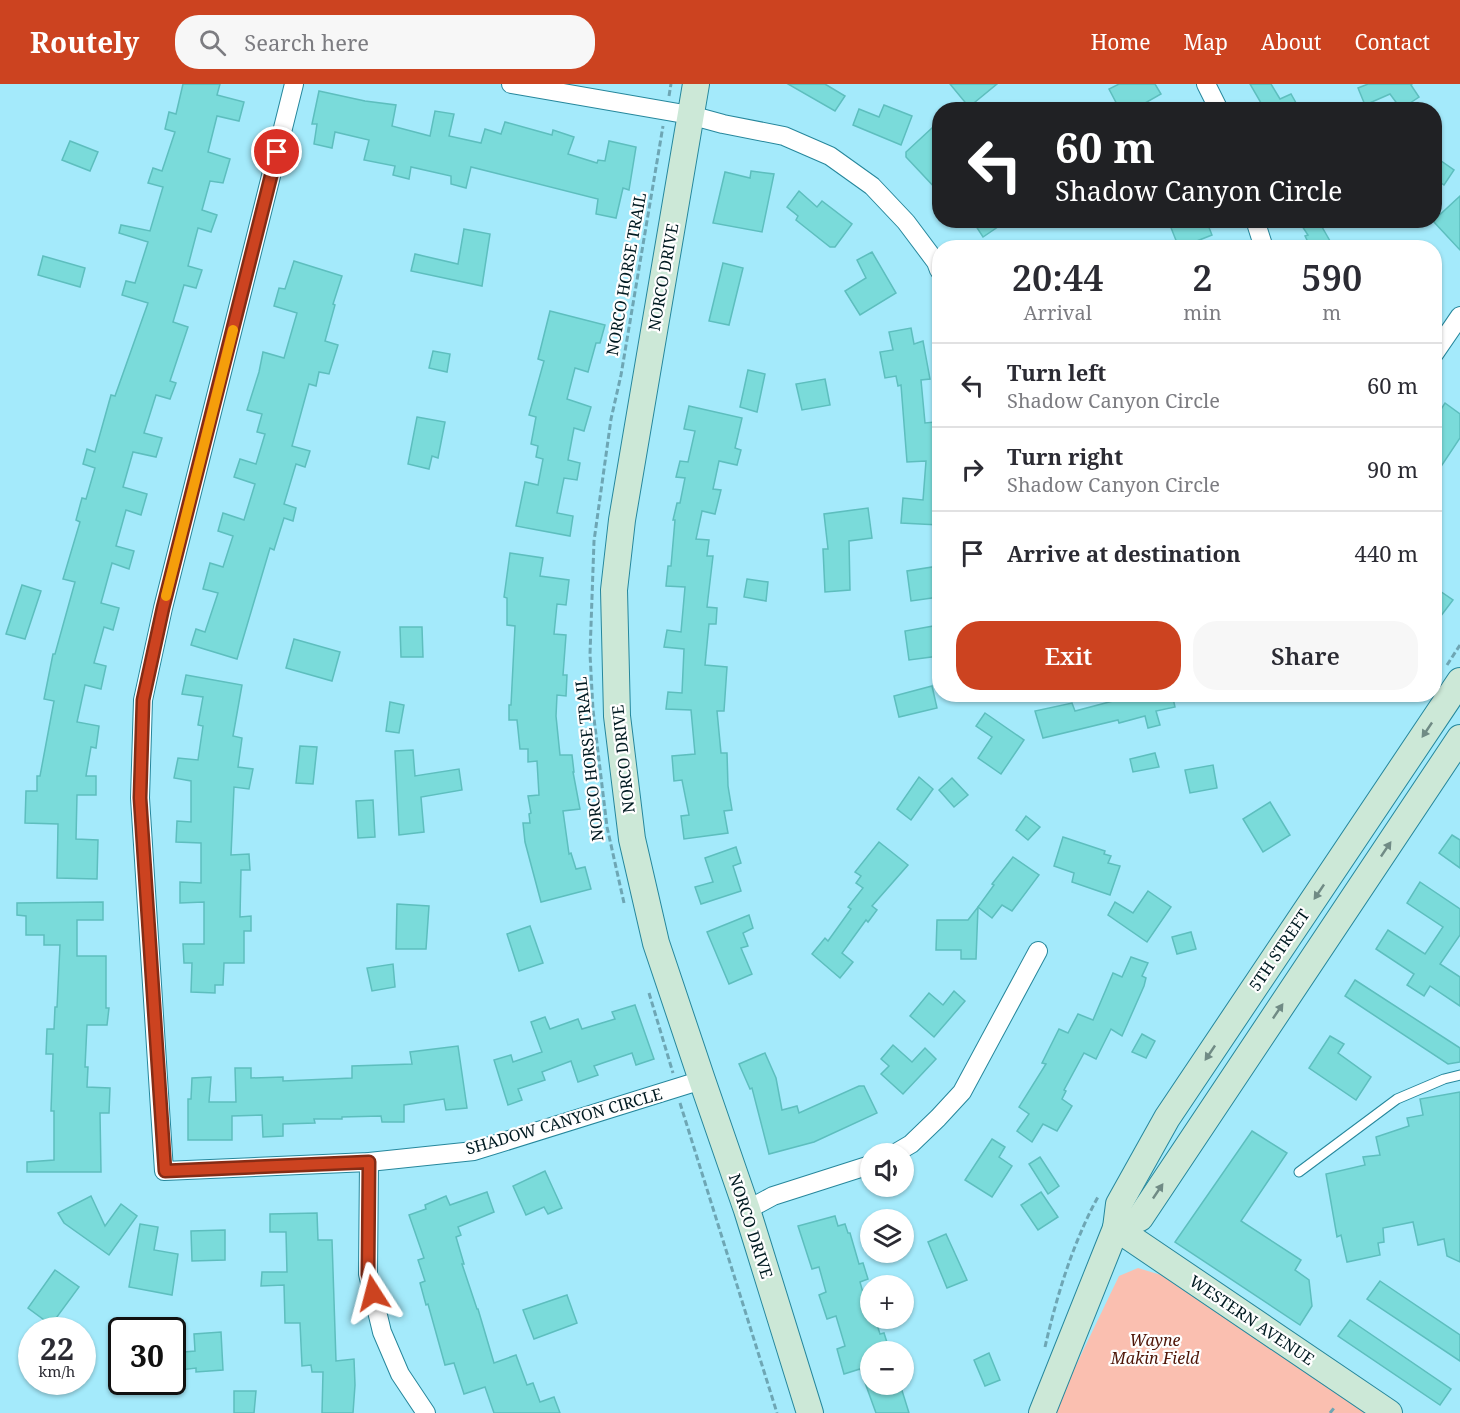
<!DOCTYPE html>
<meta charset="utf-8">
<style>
:root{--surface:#fff;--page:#f7f7f7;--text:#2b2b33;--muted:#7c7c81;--line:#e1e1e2;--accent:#cc4320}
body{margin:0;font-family:"Noto Serif",serif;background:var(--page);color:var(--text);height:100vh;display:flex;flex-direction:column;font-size:22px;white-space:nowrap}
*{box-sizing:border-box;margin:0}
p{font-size:20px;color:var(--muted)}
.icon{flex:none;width:33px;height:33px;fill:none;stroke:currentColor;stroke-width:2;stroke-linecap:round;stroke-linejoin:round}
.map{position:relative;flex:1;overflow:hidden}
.panel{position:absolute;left:932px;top:156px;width:510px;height:462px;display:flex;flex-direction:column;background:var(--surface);border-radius:24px;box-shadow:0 2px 4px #0004}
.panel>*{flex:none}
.top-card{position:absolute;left:932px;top:18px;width:510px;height:126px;border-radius:24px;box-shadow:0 2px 4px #0004;background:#202124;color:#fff;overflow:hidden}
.controls{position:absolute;left:860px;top:1059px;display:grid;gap:12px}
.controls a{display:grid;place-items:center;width:54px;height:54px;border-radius:50%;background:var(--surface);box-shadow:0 2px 4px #0004;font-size:30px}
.speed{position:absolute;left:18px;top:1233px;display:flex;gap:12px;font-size:30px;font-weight:700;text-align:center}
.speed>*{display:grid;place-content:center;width:78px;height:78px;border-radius:50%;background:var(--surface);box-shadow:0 2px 4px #0004;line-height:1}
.speed small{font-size:15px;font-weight:400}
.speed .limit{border:3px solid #111;border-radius:9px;background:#fff;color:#111}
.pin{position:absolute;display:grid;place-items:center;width:51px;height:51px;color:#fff;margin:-26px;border:3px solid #fff;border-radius:50%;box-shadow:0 2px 6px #0007}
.me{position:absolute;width:66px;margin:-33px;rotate:351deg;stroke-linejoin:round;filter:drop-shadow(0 0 4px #0008)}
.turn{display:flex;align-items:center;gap:21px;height:126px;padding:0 24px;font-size:27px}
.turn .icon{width:78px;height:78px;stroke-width:2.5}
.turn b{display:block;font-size:42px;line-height:51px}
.eta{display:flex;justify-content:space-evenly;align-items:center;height:102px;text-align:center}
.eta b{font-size:36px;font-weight:600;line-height:42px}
.primary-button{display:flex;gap:12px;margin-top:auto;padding:12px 24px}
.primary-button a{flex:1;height:69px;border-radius:24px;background:var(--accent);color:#fff;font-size:24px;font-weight:600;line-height:69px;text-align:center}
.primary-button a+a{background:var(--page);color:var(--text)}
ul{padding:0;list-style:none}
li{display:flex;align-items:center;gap:18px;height:84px;padding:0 24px;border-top:2px solid var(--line)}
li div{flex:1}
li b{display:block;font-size:22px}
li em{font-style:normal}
header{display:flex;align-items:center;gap:36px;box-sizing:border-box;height:84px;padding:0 30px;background:var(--accent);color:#fff}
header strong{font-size:28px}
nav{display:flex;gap:33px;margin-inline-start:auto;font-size:21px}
.search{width:420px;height:54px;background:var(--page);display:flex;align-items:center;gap:15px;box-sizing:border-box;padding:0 21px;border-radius:24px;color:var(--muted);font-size:22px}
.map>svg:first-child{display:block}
.green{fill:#fabfb0}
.building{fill:#7adbda;stroke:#5dbebe;stroke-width:1.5}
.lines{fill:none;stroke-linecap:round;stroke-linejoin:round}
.lane-casing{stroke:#26879c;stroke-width:11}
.street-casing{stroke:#26879c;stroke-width:20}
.secondary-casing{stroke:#26879c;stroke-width:28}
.path{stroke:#6ea6b4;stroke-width:3;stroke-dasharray:6 3;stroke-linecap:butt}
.lane{stroke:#fff;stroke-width:9}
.street{stroke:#fff;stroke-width:18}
.secondary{stroke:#cce8d7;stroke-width:26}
.oneway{fill:#708b85}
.route-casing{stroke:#852c15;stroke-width:15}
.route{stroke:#cc4320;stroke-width:10}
.slow{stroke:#f59e0b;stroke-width:10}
.labels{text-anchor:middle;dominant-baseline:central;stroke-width:4.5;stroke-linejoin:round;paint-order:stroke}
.street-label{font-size:16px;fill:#001a21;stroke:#fefefe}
.park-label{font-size:16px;font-style:italic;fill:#4f1507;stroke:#fefefe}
</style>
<header>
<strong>Routely</strong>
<div class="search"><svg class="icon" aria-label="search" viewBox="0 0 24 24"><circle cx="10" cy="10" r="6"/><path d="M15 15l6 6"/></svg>Search here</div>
<nav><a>Home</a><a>Map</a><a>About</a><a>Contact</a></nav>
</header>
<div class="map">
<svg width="1460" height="1329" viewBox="0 0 1460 1329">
<rect width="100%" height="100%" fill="#a4eafb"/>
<path class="green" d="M1138 1184 1161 1191 1366 1329H1053L1119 1192Z"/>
<g class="building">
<path d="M183 0H220L217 11 244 18 239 37 217 32 208 68 230 75 223 99 210 97 202 126 217 131 211 148 198 144 188 182 202 186 196 204 184 201 173 238 188 243 170 297 176 299 170 315 156 311 144 349 162 354 156 373 133 368 123 403 147 410 141 431 126 426 116 462 134 467 129 485 112 479 101 519 119 524 113 546 104 543 94 579 106 582 101 605 85 601 77 638 99 642 96 664 91 663 86 692H96V711H77L76 755 98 756 97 795 57 794 58 740 25 739 26 707H37V692H40L54 617 44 615 53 570H55L75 498 63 495 80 438 76 436 82 414 86 415 95 384 83 380 87 365 95 368 111 311 115 312 148 219 122 211 126 197 135 199 148 158 119 149 121 141 150 147 163 103 148 99 153 84 162 87 175 48 165 45 169 28 176 30Z"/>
<path d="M788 0H825L845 12 835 27Z"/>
<path d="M950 0H997L969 23Z"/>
<path d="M1119 0H1155L1161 10 1133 26H1120L1109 5Z"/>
<path d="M1250 0H1271L1280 15 1291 10 1300 26H1261L1264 24Z"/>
<path d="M1368 0H1412L1411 1 1419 13 1401 25 1390 10 1365 21 1358 4Z"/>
<path d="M319 7 365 17 396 21 392 42 430 52 435 27 454 30 449 52 481 59 485 45 501 50 505 38 552 51 553 46 574 53 568 70 597 79 598 76 605 77 609 57 636 63 629 106 623 104 616 134 596 130 598 115 471 83 466 104 451 100V92L411 83 409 95 393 91 395 82 364 76 369 56 335 48 332 64 314 60 317 40H312Z"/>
<path d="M884 21 912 32 901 61 853 41 859 25 879 33Z"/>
<path d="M933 43 939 50V73L933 79 939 85V108L906 73V68Z"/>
<path d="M70 57 98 68 90 87 62 76Z"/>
<path d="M1434 72 1454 86 1444 101 1434 94Z"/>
<path d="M751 87 774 90 762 148 713 139 725 88 750 94Z"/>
<path d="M799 107 817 123 822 117 852 140 835 163H830L806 144 796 136 798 132 787 123Z"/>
<path d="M1460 112V166L1433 137Z"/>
<path d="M972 136H1008L983 153Z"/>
<path d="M1168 136H1206L1212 151 1179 164Z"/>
<path d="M1298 136H1318L1334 164H1311L1305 152 1308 151Z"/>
<path d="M464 145 490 150 482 202 411 187 415 170 458 180Z"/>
<path d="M872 168 896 209 860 231 845 207 866 194 857 176Z"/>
<path d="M43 172 85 184 80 203 38 191Z"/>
<path d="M294 177 342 192 333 220 335 221 325 257 338 261 329 290 319 288 316 302 309 300 292 362 310 367 305 383 296 380 284 420 296 424 293 437 284 434 274 466 270 464 237 575 191 561 196 545 205 548 218 509 203 505 210 479 223 483 233 452 218 447 223 429 244 436 255 400 234 393 240 375 256 380 265 350 257 348 262 330 247 326 259 288 263 268 284 274 297 229 274 222 279 204 285 205Z"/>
<path d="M723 179 743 184 729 241 709 237Z"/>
<path d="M550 227 605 241 600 259H596L588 288 575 284 567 315 591 323 584 347 574 344 568 376 580 379 577 396 564 394 557 429 573 432 570 452 516 442 525 398 538 401 543 375 536 373 538 362 531 360 536 333 529 331 544 277 538 275Z"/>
<path d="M911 244 914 260 923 257 930 295 921 296 925 339 935 338 939 382V441L901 439 903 414 923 416 926 377 907 378 901 301 898 302 896 292 885 294 880 268 893 266 889 248Z"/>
<path d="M433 267 450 270 447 288 429 284Z"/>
<path d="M748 286 765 290 757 328 740 323Z"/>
<path d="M825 295 830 321 802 326 796 300Z"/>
<path d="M1445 319 1460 330V354L1434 393V336Z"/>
<path d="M689 322 742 334 735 364 741 366 737 381 719 377 713 405 721 406 715 430 702 427 696 455 709 456 707 472H713L707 523 717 524 716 540H709L705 581 727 583 724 627H717L721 669H727L728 702 732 726 724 727 728 749 684 755 681 732 689 731 682 696 674 697 672 672 695 670 691 626 666 625 668 608 682 609 684 565 664 563 667 546 681 548 685 503 666 502 668 482H671L675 436H673L677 419H680L685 394 676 393 680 377 688 378 695 347 684 345Z"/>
<path d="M417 333 445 338 438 374 432 372 429 385 408 380Z"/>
<path d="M868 424 872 454 849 457 850 506 825 508 823 465H828L824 430Z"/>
<path d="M510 469 543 474 540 492 569 496 566 521 557 520 554 550 566 551 563 591H567L566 612 557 611 556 632 560 671H572L574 688H573L580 725 563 727 569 770 571 769 576 785 585 783 591 805 541 818 525 758 523 739H530L529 730 531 729 528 712 539 711 537 677 528 678V665H520L517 636H509V621H511L515 542 507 541V514L504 513Z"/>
<path d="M939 482V513L911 517 907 487Z"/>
<path d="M747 495 768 498 766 517 744 513Z"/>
<path d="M22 501 41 507 25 555 6 550Z"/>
<path d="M1434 503 1453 516 1434 541Z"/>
<path d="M939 541V572L909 576 905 547Z"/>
<path d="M400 543H422L423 573H401Z"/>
<path d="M294 555 340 568 332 597 286 584Z"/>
<path d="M186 591 242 601 233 652 242 654 238 683 253 685 249 705 234 703 231 771 249 770 250 786H241L240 833 251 832V847H244V879H224L223 901H215V909L191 908 192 879H184L183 860H204V818L180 819V798L201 799V759L176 758 177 737 191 738V697L174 694 178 674 198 676 203 642 198 641 203 613 182 610Z"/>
<path d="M932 602 937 624 899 633 894 612Z"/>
<path d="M1111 610H1172L1175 623 1156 627 1160 641 1148 644 1145 632 1119 639 1118 636 1043 654 1035 627 1072 619 1075 627 1113 617Z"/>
<path d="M390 618 404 621 399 649 386 647Z"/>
<path d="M985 629 1024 656 1001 690 978 674 992 653 976 642Z"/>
<path d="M300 662 317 663 313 700 296 699Z"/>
<path d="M413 666 415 692 459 685 462 706 421 713 424 748 399 751 395 667Z"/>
<path d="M1155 669 1159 683 1133 688 1130 675Z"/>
<path d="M1213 681 1217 704 1190 709 1185 686Z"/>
<path d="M919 693 933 705 911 736 897 725Z"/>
<path d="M952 694 968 711 954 723 939 706Z"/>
<path d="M373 716 375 753 358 754 356 717Z"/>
<path d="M1270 718 1290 751 1263 768 1243 735Z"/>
<path d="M1026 732 1040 743 1028 756 1016 746Z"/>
<path d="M1452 751 1460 756V784L1439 769Z"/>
<path d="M1063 753 1105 767 1104 770 1111 772 1108 779 1120 782 1110 811 1072 798 1074 789 1054 782Z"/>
<path d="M879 758 908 781 872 822 877 826 868 838 866 836 842 869 853 878 840 894 812 870 825 854 828 857 851 825 848 823 863 804 856 799 861 792 855 788Z"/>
<path d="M736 763 741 779 733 782 741 807 701 820 695 803 713 798 705 774Z"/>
<path d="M1013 773 1039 791 1012 827 1002 821 992 834 978 823 994 801 992 800Z"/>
<path d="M1420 798 1460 825V851L1440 880 1460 893V922L1430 902 1424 912 1407 901 1414 890 1376 865 1388 846 1425 870 1443 843 1407 819Z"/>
<path d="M1148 807 1171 823 1147 858 1108 831 1115 818 1133 829Z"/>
<path d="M103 818V836H77V872H106V924H109L107 941H87L85 983H88L87 1003 110 1004 109 1029H100L101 1088H27V1078L54 1076V1027H51L53 970H46L47 945H54L55 923H57L60 861H44V851H26V832L17 831V819Z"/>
<path d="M397 820 429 822 426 865H396Z"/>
<path d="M978 823 976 875H961V866H936L937 836H968Z"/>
<path d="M749 831 753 844 743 849 748 862 741 864 752 890 729 900 707 848Z"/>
<path d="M530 842 543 879 519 887 507 850Z"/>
<path d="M1191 848 1196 865 1177 870 1172 853Z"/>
<path d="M1131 873 1148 879 1142 892 1146 894 1144 902 1122 952 1111 945 1096 975 1084 969 1064 1006 1066 1007 1062 1015 1072 1022 1057 1047 1043 1040 1032 1058 1017 1047 1029 1030 1019 1023 1046 980 1042 979 1059 945 1068 949 1078 930 1093 936 1113 889 1122 893Z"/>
<path d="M393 880 395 903 372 907 367 884Z"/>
<path d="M1355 896 1460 964V978L1448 980 1345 912Z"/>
<path d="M954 907 965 917 934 953 910 932 929 909 943 921Z"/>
<path d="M635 921 654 975 636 981 632 969 594 982 598 991 578 998 571 977 542 988 545 996 518 1005 522 1016 508 1021 494 976 511 971 513 978 542 968 531 938 545 933 550 945 578 935 582 945 615 935 612 928Z"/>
<path d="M1142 950 1155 957 1146 974 1132 968Z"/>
<path d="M1330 952 1344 960 1338 969 1371 993 1356 1016 1309 984Z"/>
<path d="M893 961 912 978 925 964 936 975 903 1010 881 990 889 982 881 975Z"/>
<path d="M458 962 467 1024 446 1026 444 1015 404 1021V1038H382L381 1032 342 1033V1035H314L315 1039 283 1040V1052L263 1053 262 1031 232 1032V1056H188V1015H191L192 994 211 993 209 1018H236L235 984H251V994L283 993V997L352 994V982L412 980 410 968Z"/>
<path d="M765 969 776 994 782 1026 797 1022 799 1029 859 1002H864L877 1029 814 1058 769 1070 752 1004 750 1005 739 980Z"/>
<path d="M1460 1008V1178L1447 1172 1444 1155 1418 1161 1413 1138 1383 1144 1384 1158 1378 1159 1380 1171 1347 1178 1341 1151 1337 1153 1326 1090 1365 1081 1363 1073 1380 1071 1376 1053 1409 1042 1407 1034 1423 1031 1420 1015Z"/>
<path d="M1252 1047 1287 1069 1241 1137 1301 1176 1295 1186 1309 1196 1312 1222 1300 1241 1175 1158Z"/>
<path d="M992 1055 1005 1063 999 1073 1012 1082 992 1113 965 1096Z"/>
<path d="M1040 1073 1059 1102 1048 1110 1029 1080Z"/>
<path d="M545 1087 562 1124 548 1130 544 1123 526 1131 513 1102Z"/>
<path d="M487 1108 494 1128 458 1143 461 1151 456 1153 464 1180H462L477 1225H478L494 1279 516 1271 527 1301 533 1299 540 1318 554 1313 560 1329H494L485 1303 464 1310 454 1279 445 1281 428 1220 426 1221 420 1199 425 1197 418 1176 424 1174 409 1131 426 1125 425 1121 446 1112 450 1121Z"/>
<path d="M1041 1108 1058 1133 1038 1146 1021 1121Z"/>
<path d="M91 1112 105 1142 121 1120 137 1132 109 1171 64 1139 58 1129Z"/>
<path d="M317 1129 318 1156H332L336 1277 354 1275 355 1301 353 1329H322L323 1288H312L311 1281 302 1282 300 1239H285L284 1201 261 1202 262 1188H287L286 1148H270V1130Z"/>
<path d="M835 1132 838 1142 845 1140 848 1149H850L859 1180 863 1179 868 1195 860 1198 870 1234H875L880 1250 884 1249 890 1268H870V1300H900L909 1329H876L860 1285 844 1290 837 1265 845 1262 836 1232 827 1235 819 1211 826 1208 819 1183 812 1185 798 1142Z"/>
<path d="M140 1140 158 1143 154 1166 178 1170 172 1211 129 1203Z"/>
<path d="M225 1146V1176L192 1177 191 1147Z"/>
<path d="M946 1150 967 1196 947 1204 928 1158Z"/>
<path d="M55 1186 79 1203 51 1241 28 1224Z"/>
<path d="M1380 1197 1460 1251V1277L1367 1215Z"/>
<path d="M567 1211 577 1239 534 1255 523 1226Z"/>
<path d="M1350 1236 1451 1305 1440 1321 1338 1252Z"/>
<path d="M221 1248 223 1286 196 1288V1284L172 1287V1269L195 1267 194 1250Z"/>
<path d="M989 1269 1000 1296 985 1302 974 1276Z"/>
<path d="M234 1307H256L254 1329H234Z"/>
</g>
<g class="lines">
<g class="lane-casing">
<path id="lane" d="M1299 1088 1397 1015 1444 995 1460 991"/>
</g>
<g class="street-casing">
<g id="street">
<path d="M294 0 163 524 143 616 140 714 164 1087 369 1078 474 1067 702 996"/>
<path d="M511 0 690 31 723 40 784 52 830 72 872 102 906 138 936 178 939 186"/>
<path d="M1206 0 1219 26"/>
<path d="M1255 136 1264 164"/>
<path d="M1434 270 1460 232"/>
<path d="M894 1070 911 1060 938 1034 962 1008 1038 867"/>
<path d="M369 1078 368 1190 382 1248 400 1290 426 1329"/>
<path d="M747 1126 773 1112 870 1081"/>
</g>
</g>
<g class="secondary-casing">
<g id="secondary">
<path d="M696 0 622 436 614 506 617 632 632 755 656 859 702 996 747 1126 810 1329"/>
<path d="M1116 1144 1140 1134 1460 654"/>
<path d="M1116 1144 1389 1329"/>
<path d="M1042 1329 1116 1144 1119 1120 1167 1034 1460 597"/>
</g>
</g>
<g class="path">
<path d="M669 12 671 0"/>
<path d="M1447 581 1460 561"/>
<path d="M624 819 607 743 593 626 590 570 594 457 611 335 621 291 663 42"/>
<path d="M649 909 673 989"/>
<path d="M680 1019 777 1329"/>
<path d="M1045 1263C1057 1211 1073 1158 1099 1111"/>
<path d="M1330 1329 1334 1324"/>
</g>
<use href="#lane" class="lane"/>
<use href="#street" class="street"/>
<use href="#secondary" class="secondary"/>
</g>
<defs><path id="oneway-solid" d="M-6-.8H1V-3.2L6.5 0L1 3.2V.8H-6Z" transform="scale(1.5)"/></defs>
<g class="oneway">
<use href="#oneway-solid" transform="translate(1427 646) rotate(124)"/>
<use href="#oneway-solid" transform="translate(1386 765) rotate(-56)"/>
<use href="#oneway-solid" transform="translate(1319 808) rotate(124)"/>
<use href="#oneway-solid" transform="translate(1278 927) rotate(-56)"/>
<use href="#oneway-solid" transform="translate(1210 969) rotate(124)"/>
<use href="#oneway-solid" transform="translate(1158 1107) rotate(-56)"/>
</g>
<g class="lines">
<g class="route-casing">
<path id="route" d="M277 68 163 524 143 616 140 714 165 1087 369 1078 368 1190 373 1209"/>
</g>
<use href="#route" class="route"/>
<path class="slow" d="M166 512 233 246"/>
</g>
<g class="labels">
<g class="street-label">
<text transform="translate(626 190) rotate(-80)">NORCO HORSE TRAIL</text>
<text transform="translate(663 193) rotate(-80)">NORCO DRIVE</text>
<text transform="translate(589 675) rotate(-96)">NORCO HORSE TRAIL</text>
<text transform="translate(623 675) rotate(-96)">NORCO DRIVE</text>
<text transform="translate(1279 866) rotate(-56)">5TH STREET</text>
<text transform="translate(564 1037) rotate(-16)">SHADOW CANYON CIRCLE</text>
<text transform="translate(751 1142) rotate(72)">NORCO DRIVE</text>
<text transform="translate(1252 1236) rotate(34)">WESTERN AVENUE</text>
</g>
<g class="park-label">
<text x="1155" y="1256">Wayne<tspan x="1155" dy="18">Makin Field</tspan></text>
</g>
</g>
</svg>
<div class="controls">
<a><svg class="icon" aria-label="sound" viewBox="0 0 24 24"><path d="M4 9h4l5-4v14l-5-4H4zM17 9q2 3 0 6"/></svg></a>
<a><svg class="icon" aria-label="layers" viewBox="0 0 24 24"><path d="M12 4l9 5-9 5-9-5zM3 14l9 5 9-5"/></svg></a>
<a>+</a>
<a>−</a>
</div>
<div class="speed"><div>22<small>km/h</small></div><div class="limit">30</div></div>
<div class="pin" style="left:277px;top:68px;background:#d93025"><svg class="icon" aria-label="arrive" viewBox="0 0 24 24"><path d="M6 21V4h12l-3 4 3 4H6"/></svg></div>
<svg class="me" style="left:373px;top:1209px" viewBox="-20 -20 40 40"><path d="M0-17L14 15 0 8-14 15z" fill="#cc4320" stroke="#fff" stroke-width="4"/></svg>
<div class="top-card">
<div class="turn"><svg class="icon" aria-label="left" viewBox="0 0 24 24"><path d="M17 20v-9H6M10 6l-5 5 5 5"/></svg><div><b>60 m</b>Shadow Canyon Circle</div></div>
</div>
<section class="panel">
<div class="eta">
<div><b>20:44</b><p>Arrival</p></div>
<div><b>2</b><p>min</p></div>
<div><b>590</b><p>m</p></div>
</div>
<ul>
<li><svg class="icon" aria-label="left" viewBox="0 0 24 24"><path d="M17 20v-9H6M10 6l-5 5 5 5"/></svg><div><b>Turn left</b><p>Shadow Canyon Circle</p></div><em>60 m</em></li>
<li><svg class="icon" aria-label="right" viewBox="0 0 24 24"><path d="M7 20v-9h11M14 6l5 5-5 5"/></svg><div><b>Turn right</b><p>Shadow Canyon Circle</p></div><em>90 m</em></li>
<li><svg class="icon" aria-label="arrive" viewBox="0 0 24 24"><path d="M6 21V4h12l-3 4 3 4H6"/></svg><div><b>Arrive at destination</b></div><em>440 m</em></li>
</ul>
<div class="primary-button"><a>Exit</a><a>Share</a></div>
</section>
</div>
